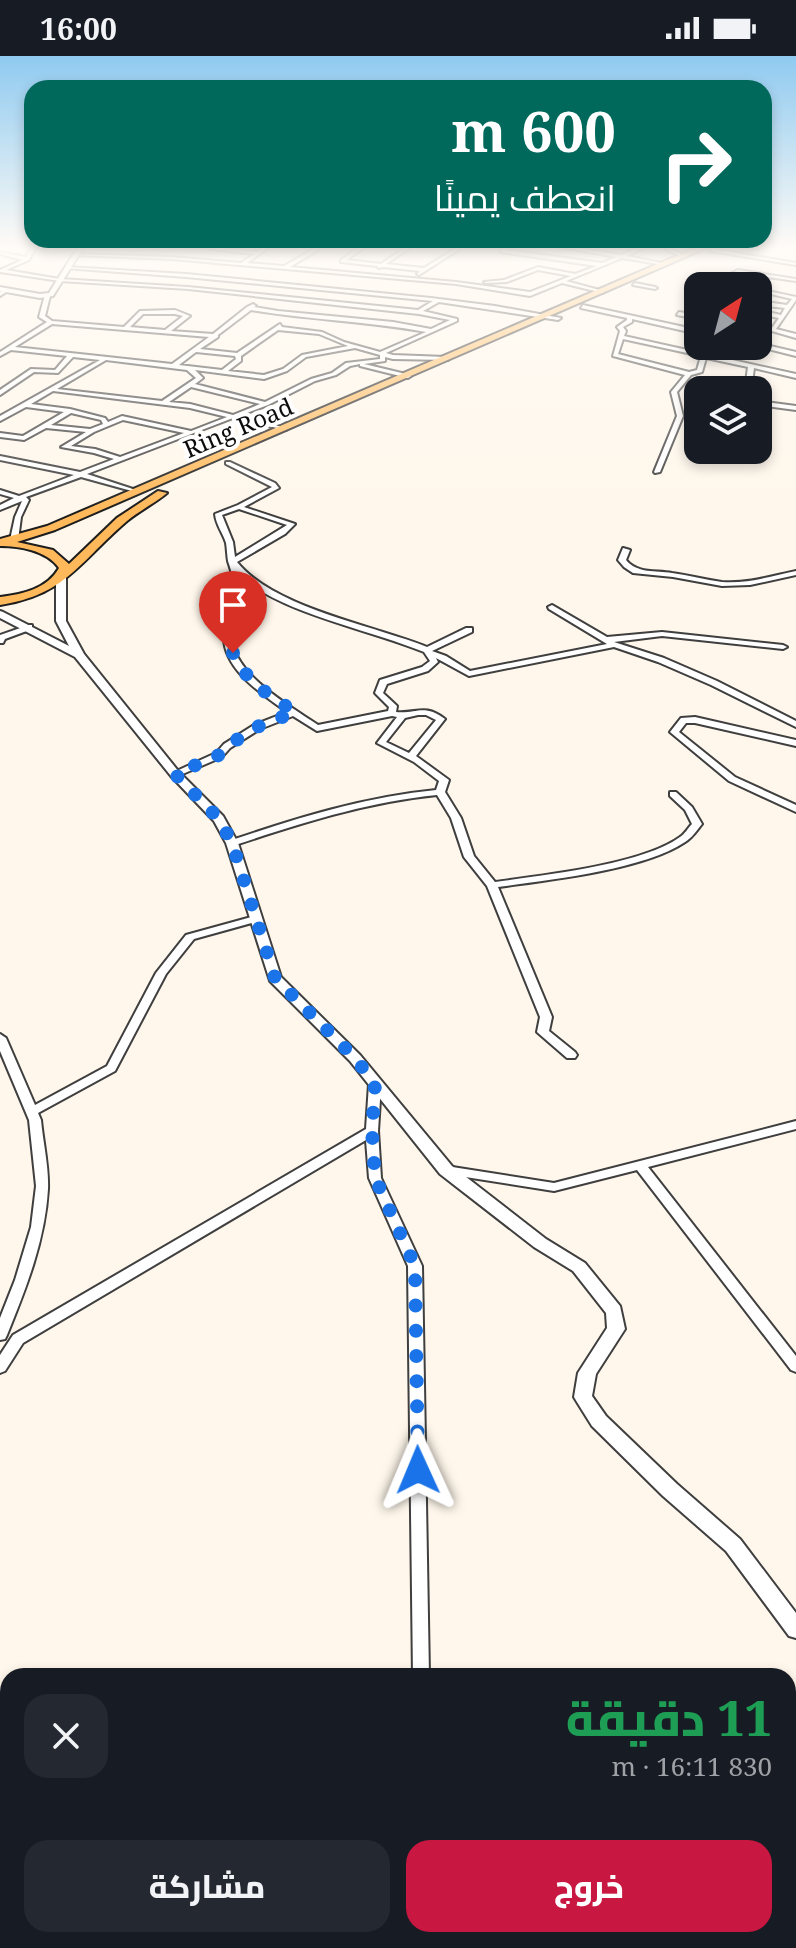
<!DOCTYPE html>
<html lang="ar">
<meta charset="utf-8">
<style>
:root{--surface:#171b24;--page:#242831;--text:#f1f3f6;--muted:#9ea1a6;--accent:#c81841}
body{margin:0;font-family:"Noto Serif",Cairo,serif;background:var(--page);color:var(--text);direction:rtl;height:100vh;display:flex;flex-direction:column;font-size:30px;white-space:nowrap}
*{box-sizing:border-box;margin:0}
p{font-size:26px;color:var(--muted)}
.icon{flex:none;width:44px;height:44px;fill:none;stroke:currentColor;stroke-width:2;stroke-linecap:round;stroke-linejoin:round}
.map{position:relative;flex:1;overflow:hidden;direction:ltr}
.panel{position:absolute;left:0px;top:1612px;width:796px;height:280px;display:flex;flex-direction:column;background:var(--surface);border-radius:24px 24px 0 0;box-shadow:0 4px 12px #0003;direction:rtl}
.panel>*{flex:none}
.top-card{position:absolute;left:24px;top:24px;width:748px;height:168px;border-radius:24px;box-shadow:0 4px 12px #0003;direction:rtl;background:#00695c;color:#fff;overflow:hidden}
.needle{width:52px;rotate:36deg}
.buttons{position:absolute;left:684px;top:216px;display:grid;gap:16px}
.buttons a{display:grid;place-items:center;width:88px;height:88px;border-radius:16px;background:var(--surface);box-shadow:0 4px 12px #0003;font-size:40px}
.pin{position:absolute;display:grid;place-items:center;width:68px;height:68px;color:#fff;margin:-82px -34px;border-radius:50% 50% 50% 0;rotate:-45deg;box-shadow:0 0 8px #0007}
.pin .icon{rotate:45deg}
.me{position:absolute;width:88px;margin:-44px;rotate:359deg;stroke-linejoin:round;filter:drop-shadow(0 0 6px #0008)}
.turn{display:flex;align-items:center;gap:28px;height:168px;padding:0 24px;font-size:36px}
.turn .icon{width:104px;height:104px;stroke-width:2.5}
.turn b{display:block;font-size:56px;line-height:68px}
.round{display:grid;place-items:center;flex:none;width:84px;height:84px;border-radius:24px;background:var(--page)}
.summary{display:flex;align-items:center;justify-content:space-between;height:136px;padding:0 24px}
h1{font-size:48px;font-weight:800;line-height:60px;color:#1e9e55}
.action{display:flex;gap:16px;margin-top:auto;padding:16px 24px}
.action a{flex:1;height:92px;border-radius:24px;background:var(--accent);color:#fff;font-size:32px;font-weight:800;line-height:92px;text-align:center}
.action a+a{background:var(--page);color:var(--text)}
.status{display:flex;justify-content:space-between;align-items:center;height:56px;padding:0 40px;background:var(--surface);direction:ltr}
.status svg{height:22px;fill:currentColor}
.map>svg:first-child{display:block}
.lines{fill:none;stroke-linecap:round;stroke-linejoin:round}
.minor-casing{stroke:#3f3f3f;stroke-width:4}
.tertiary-casing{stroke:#3f3f3f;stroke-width:4}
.primary-casing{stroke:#1d1d1d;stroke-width:4}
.minor{fill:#fff;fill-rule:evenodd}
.tertiary{fill:#fff;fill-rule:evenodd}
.primary{fill:#ffb95b;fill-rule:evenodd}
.route{stroke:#1a73e8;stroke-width:14;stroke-dasharray:0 25.2}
.labels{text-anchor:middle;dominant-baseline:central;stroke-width:8;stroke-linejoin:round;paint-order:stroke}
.far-street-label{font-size:24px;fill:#0c0c0c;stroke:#fff}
</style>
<div class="status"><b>16:00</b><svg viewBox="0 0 49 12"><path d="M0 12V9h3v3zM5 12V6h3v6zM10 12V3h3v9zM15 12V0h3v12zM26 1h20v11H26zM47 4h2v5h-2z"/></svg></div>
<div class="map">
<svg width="796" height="1892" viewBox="0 0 796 1892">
<rect width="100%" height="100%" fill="#fff7eb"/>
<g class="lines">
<g class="minor-casing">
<g id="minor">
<path d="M33 189H37L29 204 6 214 60 223 188 231 418 254 433 245 186 221 65 212 67 211 186 218 431 242 495 250 561 262 558 264 439 246 423 255 457 263V265L386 297 393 299 446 301 448 304 393 303 385 301V305L364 308 410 319 411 320 408 322 360 310V308L350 310 336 319 315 325 268 349 239 360 286 372V374L233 362 87 418 139 435V437L81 421 26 441 29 444 21 461 18 484 14 486 10 484 15 461 22 445 0 454V449L14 442 0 438V434L19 440 74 419 0 404V400L80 416 114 403 94 397 61 391 86 376 46 372 24 384 0 381V377L23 380 64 356 26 351 0 365V360L100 304 73 301 58 317 34 316 0 339V334L31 313 55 314 67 300 11 294 0 300V296L47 266 39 261 45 239 50 240 45 260 52 265 124 271 140 255 175 254 190 260 171 275 213 278 247 251 253 248 256 250 254 251 278 255 393 266 431 273 450 264 419 258 188 233 60 225 0 216V214L22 204 0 198V196L26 201ZM251 254C309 264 368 265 426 276L380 296 344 286 322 276 282 271 280 268 237 297 200 293 218 281V279ZM143 258H175L183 260 165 274 130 271ZM52 268 209 281 172 308 15 291ZM278 274 319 278 348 290 302 299 283 313 264 319 228 315 241 305V300ZM355 292 380 299V303L346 307 332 317 311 323 265 346 195 328 203 322 195 314 264 323 287 315 306 301ZM196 296 235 300 236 303 222 314 179 309ZM106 304 187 314 196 322 162 345 57 333ZM191 331 260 348 233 359 190 348 169 346ZM53 335 190 352 227 361 191 375 122 360 108 366 105 362 70 353 31 348ZM71 357 101 364 103 368 90 373 51 369ZM123 364 184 377 120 401 95 393 71 390 94 376Z"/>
<path d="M214 189H220L218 191 257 196 267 189H272L247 207 284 210 317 191 314 189H323V191L290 211 456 226 530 236 571 220 538 214 507 226 486 227 484 226 504 224 538 211 575 218 597 210 500 196V194L508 189H513L506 194 602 207 616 201 549 189H560L621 199 644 189H650L627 200 666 208 664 209 622 202 566 225 603 235V237L562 227 530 240 456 228 171 203 74 199 76 198 171 201 241 207 254 198 211 193Z"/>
<path d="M362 189H367L347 204 381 208 409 189H414L386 208 424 212 461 189H466L419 219 417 218 420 215 383 211 379 212 377 210 341 206V204Z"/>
<path d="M657 189H663L686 200 682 201Z"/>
<path d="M712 193 796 207V209L710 195Z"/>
<path d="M738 214 796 223V225L739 217 724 225 743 230 720 228 707 230Z"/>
<path d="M635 227 655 231 657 232 655 233 633 229Z"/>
<path d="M5 233 9 234 0 240V236Z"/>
<path d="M758 233 796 241V244L776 273 796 278V282L758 271V267L772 272 779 262 758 258V254L781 259 785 252 758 249V245L787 249 792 243 758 235Z"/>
<path d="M698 236V243L692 242V240Z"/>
<path d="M583 249 698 274V278L632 263V266L623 271 626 275 624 280 796 318V322L754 312 751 334H745L748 311 706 302 702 316 691 319 677 336 683 360 660 416 655 417 654 416 677 360 671 336 685 319 613 300 620 275 617 271 627 264V262L581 252ZM623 283 701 300 697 314 689 316 618 298Z"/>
<path d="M679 256 698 259V263L677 259Z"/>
<path d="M758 287 796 296V300L756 290H758Z"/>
<path d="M758 345 796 350V354L758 349Z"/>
<path d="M226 406H230L275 427 279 432 244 451 295 468 285 478 237 506C274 552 372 569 427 591L466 572H472V576L432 595 446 600 470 615 607 588 549 553 548 551 552 549 607 581 662 576 783 589 787 591 783 593 662 580 614 586 664 602 717 625 796 665V671L711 629 658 606 614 591 469 620 436 602 438 606 428 615 387 628 383 637 397 650 396 656C417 658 424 647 445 663L416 700 449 724 445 736 461 762 474 800 495 826C543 819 641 809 680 781 685 778 688 772 692 768L685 754 670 740V736H676L692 751 702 768C697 774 692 782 685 786 643 814 549 824 498 831L552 961 549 975 575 996 577 999 575 1002H567L537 976 540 961 487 830 464 801 451 762 437 739C367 746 302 767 235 789H229L227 787 229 785C297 762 364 741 436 734L439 725 414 706 377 687 397 661 392 660 317 675 293 660 260 673 230 692 222 701 178 720 175 721 170 718 216 697 224 688 254 669 287 656C262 638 222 613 224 578 225 559 235 542 233 523 232 517 230 511 228 505 227 499 227 493 226 487 223 477 216 469 215 458L238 449 272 431 226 408ZM239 453 287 469 235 501 233 486 222 459ZM239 519C280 557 371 574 424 596L430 605 422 611 380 624 375 637 389 651 388 655 318 669C290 650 228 616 232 576 234 556 243 539 239 519ZM418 659H426L436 664 409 697 386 686 405 662Z"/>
<path d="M623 492 630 494 626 504C638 518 655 514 672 517 689 519 705 524 722 526 747 528 772 520 796 515V519L750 529 722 530 673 521 633 517 624 511 618 504Z"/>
<path d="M29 569H32V573L5 583 3 587H0V579Z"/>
<path d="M695 661 796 684V690L695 667H686L679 676 735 721 796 749V756L729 725 670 676 681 662Z"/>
<path d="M255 860 260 863 259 865 194 883 166 918 115 1015 38 1057 41 1064C43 1086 49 1111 48 1133 45 1185 26 1232 7 1279L5 1283 0 1284V1262L15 1224 31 1171 36 1130 29 1064 0 995V978L6 982 35 1049 107 1010 156 917 186 879Z"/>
<path d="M375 1024 381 1028 378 1075 381 1122 422 1210 429 1620H413L408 1210 369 1122 366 1084 23 1287 5 1315 0 1317V1299L13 1279 366 1073 369 1028Z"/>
<path d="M796 1065V1073L648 1111 796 1300V1316L791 1314 637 1114 554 1135 446 1118 442 1117 440 1114 442 1111 446 1110 554 1127Z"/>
<path d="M8 1826V1846L0 1850V1830Z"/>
<path d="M376 1884H404L399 1892H371Z"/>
</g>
</g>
<g class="tertiary-casing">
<g id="tertiary">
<path d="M79 189H85L53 240 40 242 0 235V231L40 238 49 237Z"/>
<path d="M61 519 66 522V565L84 598 179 716 223 760 238 787 281 921 360 999 452 1110 546 1183 585 1207 620 1250 625 1273 596 1318 592 1340 606 1360 677 1428 740 1483 796 1557V1582L789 1580 726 1495 663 1440 592 1370 577 1346 574 1341 578 1317 607 1272 606 1257 573 1215 534 1191 440 1118 350 1005 270 925 226 787 214 765 171 720 75 601 0 562V555L3 556 69 590 56 565V522Z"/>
</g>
</g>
<g class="primary-casing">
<path id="primary" d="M702 189H713L55 474 17 486 53 494 69 508 117 462 158 435 167 437C155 447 139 455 127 465 80 505 66 539 0 549V541C23 538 47 533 59 512 47 494 18 490 0 490V483L47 470Z"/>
</g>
<use href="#minor" class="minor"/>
<use href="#tertiary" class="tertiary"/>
<use href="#primary" class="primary"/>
</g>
<linearGradient id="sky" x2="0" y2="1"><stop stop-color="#8fcaf0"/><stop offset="0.42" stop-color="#fffbf6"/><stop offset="1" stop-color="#fffbf6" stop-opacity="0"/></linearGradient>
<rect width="796" height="454" fill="url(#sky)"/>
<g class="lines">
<path class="route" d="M233 597C245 625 270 640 295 656L257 671 227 690 219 699 175 718 219 763 232 787 275 922 355 1002 375 1028 372 1075 375 1122 415 1210 418 1414"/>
</g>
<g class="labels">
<g class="far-street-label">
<text transform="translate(238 371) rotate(-23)">Ring Road</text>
</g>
</g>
</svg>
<div class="buttons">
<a><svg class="needle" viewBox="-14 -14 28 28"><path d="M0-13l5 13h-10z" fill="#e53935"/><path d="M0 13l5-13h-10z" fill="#9ea1a6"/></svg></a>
<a><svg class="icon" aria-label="layers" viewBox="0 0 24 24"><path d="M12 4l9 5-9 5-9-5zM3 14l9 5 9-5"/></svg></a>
</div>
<div class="pin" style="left:233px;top:597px;background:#d93025"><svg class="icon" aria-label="arrive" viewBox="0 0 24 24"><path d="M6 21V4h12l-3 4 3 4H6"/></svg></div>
<svg class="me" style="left:418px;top:1414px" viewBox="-20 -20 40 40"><path d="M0-17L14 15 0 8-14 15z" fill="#1a73e8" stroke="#fff" stroke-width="4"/></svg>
<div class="top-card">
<div class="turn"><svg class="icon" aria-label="right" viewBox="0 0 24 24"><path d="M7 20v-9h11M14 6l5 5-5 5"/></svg><div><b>600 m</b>انعطف يمينًا</div></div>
</div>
<section class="panel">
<div class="summary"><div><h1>11 دقيقة</h1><p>830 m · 16:11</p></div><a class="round"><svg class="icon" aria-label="close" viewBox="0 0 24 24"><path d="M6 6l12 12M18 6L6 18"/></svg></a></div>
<div class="action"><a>خروج</a><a>مشاركة</a></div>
</section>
</div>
